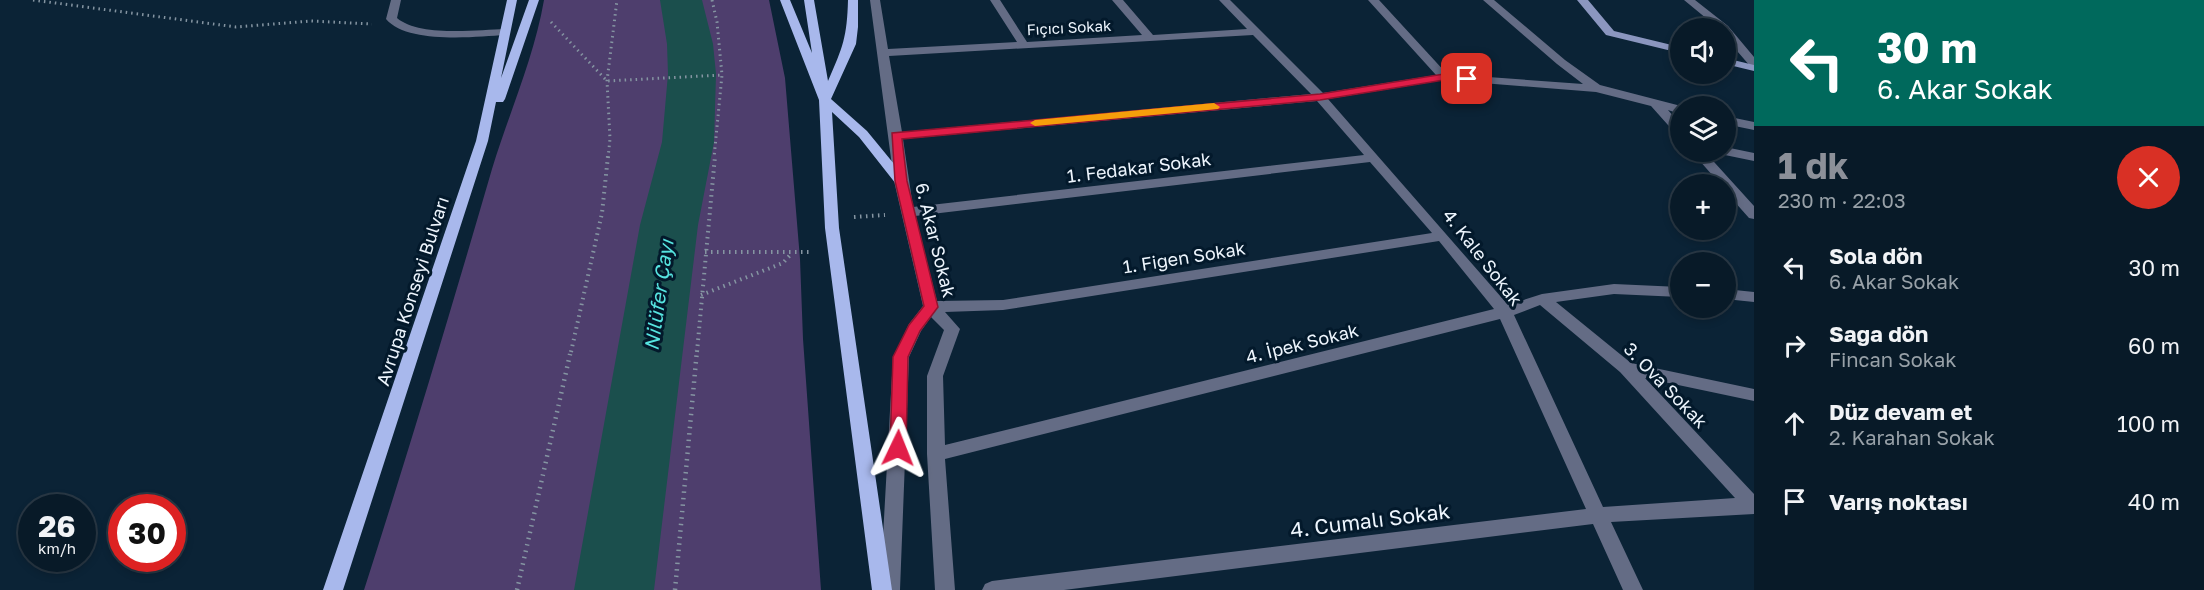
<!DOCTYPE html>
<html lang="tr">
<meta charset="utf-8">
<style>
:root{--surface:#081a28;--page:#162734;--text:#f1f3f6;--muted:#98a1a8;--line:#293845;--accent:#8c9099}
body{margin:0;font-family:"Golos Text",sans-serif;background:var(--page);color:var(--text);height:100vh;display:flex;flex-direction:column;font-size:22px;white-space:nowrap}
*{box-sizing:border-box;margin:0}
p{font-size:20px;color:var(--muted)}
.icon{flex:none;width:33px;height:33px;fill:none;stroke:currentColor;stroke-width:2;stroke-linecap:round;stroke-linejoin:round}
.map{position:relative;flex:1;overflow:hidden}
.drawer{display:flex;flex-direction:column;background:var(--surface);width:450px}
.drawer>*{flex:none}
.banner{background:#00695c;color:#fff;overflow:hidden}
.tools{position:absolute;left:1670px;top:18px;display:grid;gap:12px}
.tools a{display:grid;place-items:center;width:66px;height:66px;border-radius:50%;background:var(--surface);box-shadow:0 3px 9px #0003,0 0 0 2px var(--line);font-size:30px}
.speed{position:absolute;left:18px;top:494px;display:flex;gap:12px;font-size:30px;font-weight:700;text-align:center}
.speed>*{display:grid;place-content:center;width:78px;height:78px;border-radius:50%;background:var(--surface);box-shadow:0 3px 9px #0003,0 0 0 2px var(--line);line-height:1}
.speed small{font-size:15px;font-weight:400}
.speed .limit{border:9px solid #d22;background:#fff;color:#111}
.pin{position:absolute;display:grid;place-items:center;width:51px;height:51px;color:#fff;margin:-26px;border-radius:12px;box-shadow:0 3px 9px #0006}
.me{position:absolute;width:66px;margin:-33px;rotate:2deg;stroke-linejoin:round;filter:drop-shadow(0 0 4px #0008)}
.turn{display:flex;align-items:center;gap:21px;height:126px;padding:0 24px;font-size:27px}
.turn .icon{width:78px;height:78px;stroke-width:2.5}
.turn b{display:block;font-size:42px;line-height:51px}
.round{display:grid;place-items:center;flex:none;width:63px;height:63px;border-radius:32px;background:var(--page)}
.head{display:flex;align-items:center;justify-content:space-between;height:102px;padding:0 24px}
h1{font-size:36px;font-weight:700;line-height:45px;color:var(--accent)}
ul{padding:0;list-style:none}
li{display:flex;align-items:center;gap:18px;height:78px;padding:0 24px}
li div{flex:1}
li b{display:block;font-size:22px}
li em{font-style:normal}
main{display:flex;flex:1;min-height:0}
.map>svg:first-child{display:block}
.green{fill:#4e3e6d}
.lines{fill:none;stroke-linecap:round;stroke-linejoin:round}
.river{fill:#1b4f4d;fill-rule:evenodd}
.path-far2{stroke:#8595a2;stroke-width:3;stroke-dasharray:1.5 4;stroke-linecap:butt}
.path-far1{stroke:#8595a2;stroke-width:4;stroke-dasharray:1.5 4.5;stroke-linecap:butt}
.path{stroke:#8595a2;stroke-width:4.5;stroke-dasharray:1.5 5;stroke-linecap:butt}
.service{fill:#646c85;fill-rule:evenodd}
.minor{fill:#646c85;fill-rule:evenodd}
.secondary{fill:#8b96bf;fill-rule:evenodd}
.primary{fill:#a8b8ec;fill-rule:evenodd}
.route{fill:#e11d48;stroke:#92132f;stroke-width:1.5}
.slow{fill:#f59e0b}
.labels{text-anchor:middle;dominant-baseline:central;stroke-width:6;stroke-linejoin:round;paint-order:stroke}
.far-street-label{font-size:15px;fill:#edf5fd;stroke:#03192b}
.street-label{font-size:18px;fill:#edf5fd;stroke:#03192b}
.water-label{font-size:20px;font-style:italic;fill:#56e4e0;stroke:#03192b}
.near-street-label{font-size:21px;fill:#edf5fd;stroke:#03192b}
</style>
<main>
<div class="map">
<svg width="1754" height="590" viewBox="0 0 1754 590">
<rect width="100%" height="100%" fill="#0b2336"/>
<path class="green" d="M544 0H769L785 78 800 259 803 339 821 590H364C409 450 451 310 492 169 509 113 534 58 544 0Z"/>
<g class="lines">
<path class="river" d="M660 0H702L713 44 716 74 714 142 698 225 654 590H574L640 225 662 142 668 74 667 44Z"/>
<g class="path-far2">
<path d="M33 0 236 27 311 21 372 24"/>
<path d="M712 0 717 22 722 75 714 158"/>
<path d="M551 22 607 81 722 75"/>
<path d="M608 158 610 139 607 81 617 0"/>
</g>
<g class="path-far1">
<path d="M854 217 885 215"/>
<path d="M705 252H812"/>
<path d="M701 295 783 263 792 253"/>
<path d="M571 352 602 213 608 156"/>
<path d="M697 352 715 156"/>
</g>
<g class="path">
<path d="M517 590 571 350"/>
<path d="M675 590 697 350"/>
</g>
<path class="service" d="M391 0H401L397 18C419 37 477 30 505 29L510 32 505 35C474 37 407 44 386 19Z"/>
<g class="minor">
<path d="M870 0H880L888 49 1017 42 990 0H1000L1027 42 1142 35 1112 0H1123L1153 35 1247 29 1219 0H1230L1323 93 1436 75 1368 0H1379L1447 74 1583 84 1557 64 1483 0H1494L1565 60 1600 85 1681 106 1680 114 1668 110 1680 124V135L1676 134 1651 106 1596 92 1444 80 1328 99 1508 305 1542 294 1614 284 1680 287V297L1614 294 1556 302 1631 363 1754 389V401L1645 378 1754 494V514L1611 522 1643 590H1623L1593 524 1064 590H982L985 584 992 581 1586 509 1500 319 945 459 955 590H935L927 454V376L944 330 931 317 921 331 909 357 900 590H880L893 357 909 324 923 306 894 181ZM1253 35 1311 94 902 132 889 56ZM1317 101 1364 155 913 207 903 139ZM1370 162 1432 233 1003 300 937 301 915 216ZM1439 241 1494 309 945 445 943 376 960 329 945 312 1003 310ZM1540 305 1620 372 1735 498 1603 507 1514 315Z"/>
<path d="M1684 0H1695L1728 26 1754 57V67L1750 66 1725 37V28H1718Z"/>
<path d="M1725 116 1754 122V130L1725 124Z"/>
<path d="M1725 147 1754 153V161L1720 154 1719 152H1725Z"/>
<path d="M1692 152H1705L1754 206V219L1749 218 1725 191V184H1720Z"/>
<path d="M1725 289 1754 292V302L1725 299Z"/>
</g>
<g class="secondary">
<path d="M1577 0H1588L1614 31 1680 47V53L1606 35Z"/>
<path d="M1725 58 1754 65V71L1725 64Z"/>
</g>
<g class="primary">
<path d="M507 0H517L501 78 529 0H539L505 99 503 102H496L488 141 343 590H323L476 141Z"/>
<path d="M780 0H790L812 53 804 0H814L828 81C843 47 847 37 848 0H858V27L856 44 831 99 867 131 908 181 901 185 896 184 859 137 832 112 839 228 892 590H872L825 228 819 100Z"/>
</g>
</g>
<path class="route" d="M1444 74 1467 76 1473 79 1467 82 1444 80 1320 100 902 139 907 181 938 307 920 331 908 357 906 448 903 453 898 455 892 453 890 448 893 357 909 325 924 306 895 181 892 133 1320 94Z"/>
<path class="slow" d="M1214 103 1220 107 1218 109 1035 126 1030 123 1035 120Z"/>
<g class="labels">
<g class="far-street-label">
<text transform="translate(1069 27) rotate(-3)">Fıçıcı Sokak</text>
</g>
<g class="street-label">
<text transform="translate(1139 167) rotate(-7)">1. Fedakar Sokak</text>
<text transform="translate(936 240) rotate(76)">6. Akar Sokak</text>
<text transform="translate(1184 257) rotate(-9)">1. Figen Sokak</text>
<text transform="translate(1483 257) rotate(52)">4. Kale Sokak</text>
<text transform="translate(412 291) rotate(-72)">Avrupa Konseyi Bulvarı</text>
<text transform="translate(1302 343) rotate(-14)">4. İpek Sokak</text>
<text transform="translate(1666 385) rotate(46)">3. Ova Sokak</text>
</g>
<g class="water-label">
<text transform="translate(658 295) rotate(-82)">Nilüfer Çayı</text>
</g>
<g class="near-street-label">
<text transform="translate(1370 520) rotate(-7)">4. Cumalı Sokak</text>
</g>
</g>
</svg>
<div class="tools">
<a><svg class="icon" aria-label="sound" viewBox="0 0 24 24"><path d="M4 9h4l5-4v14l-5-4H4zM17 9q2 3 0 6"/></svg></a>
<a><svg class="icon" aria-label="layers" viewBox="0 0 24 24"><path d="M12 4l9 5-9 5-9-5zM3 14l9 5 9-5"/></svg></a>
<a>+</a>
<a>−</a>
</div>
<div class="speed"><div>26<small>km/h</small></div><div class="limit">30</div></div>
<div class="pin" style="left:1467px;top:79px;background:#d93025"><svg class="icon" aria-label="arrive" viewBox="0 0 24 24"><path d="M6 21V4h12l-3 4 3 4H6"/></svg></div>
<svg class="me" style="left:898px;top:448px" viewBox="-20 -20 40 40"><path d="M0-17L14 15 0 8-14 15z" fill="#e11d48" stroke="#fff" stroke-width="4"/></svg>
</div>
<section class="drawer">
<div class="banner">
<div class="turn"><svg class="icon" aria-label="left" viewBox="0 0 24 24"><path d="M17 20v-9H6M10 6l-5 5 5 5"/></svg><div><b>30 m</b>6. Akar Sokak</div></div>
</div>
<div class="head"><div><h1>1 dk</h1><p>230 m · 22:03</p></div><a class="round" style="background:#d93025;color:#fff"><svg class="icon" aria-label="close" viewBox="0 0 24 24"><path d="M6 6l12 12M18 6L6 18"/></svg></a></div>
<ul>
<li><svg class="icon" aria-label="left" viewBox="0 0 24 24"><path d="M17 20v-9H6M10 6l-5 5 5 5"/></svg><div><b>Sola dön</b><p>6. Akar Sokak</p></div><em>30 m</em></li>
<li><svg class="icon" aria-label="right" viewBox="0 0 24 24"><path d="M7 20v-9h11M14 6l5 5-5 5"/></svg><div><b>Sağa dön</b><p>Fincan Sokak</p></div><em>60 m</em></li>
<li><svg class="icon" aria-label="ahead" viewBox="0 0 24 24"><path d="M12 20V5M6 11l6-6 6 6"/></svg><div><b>Düz devam et</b><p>2. Karahan Sokak</p></div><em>100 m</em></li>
<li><svg class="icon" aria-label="arrive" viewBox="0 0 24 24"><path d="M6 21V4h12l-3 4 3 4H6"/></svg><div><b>Varış noktası</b></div><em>40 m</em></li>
</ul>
</section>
</main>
